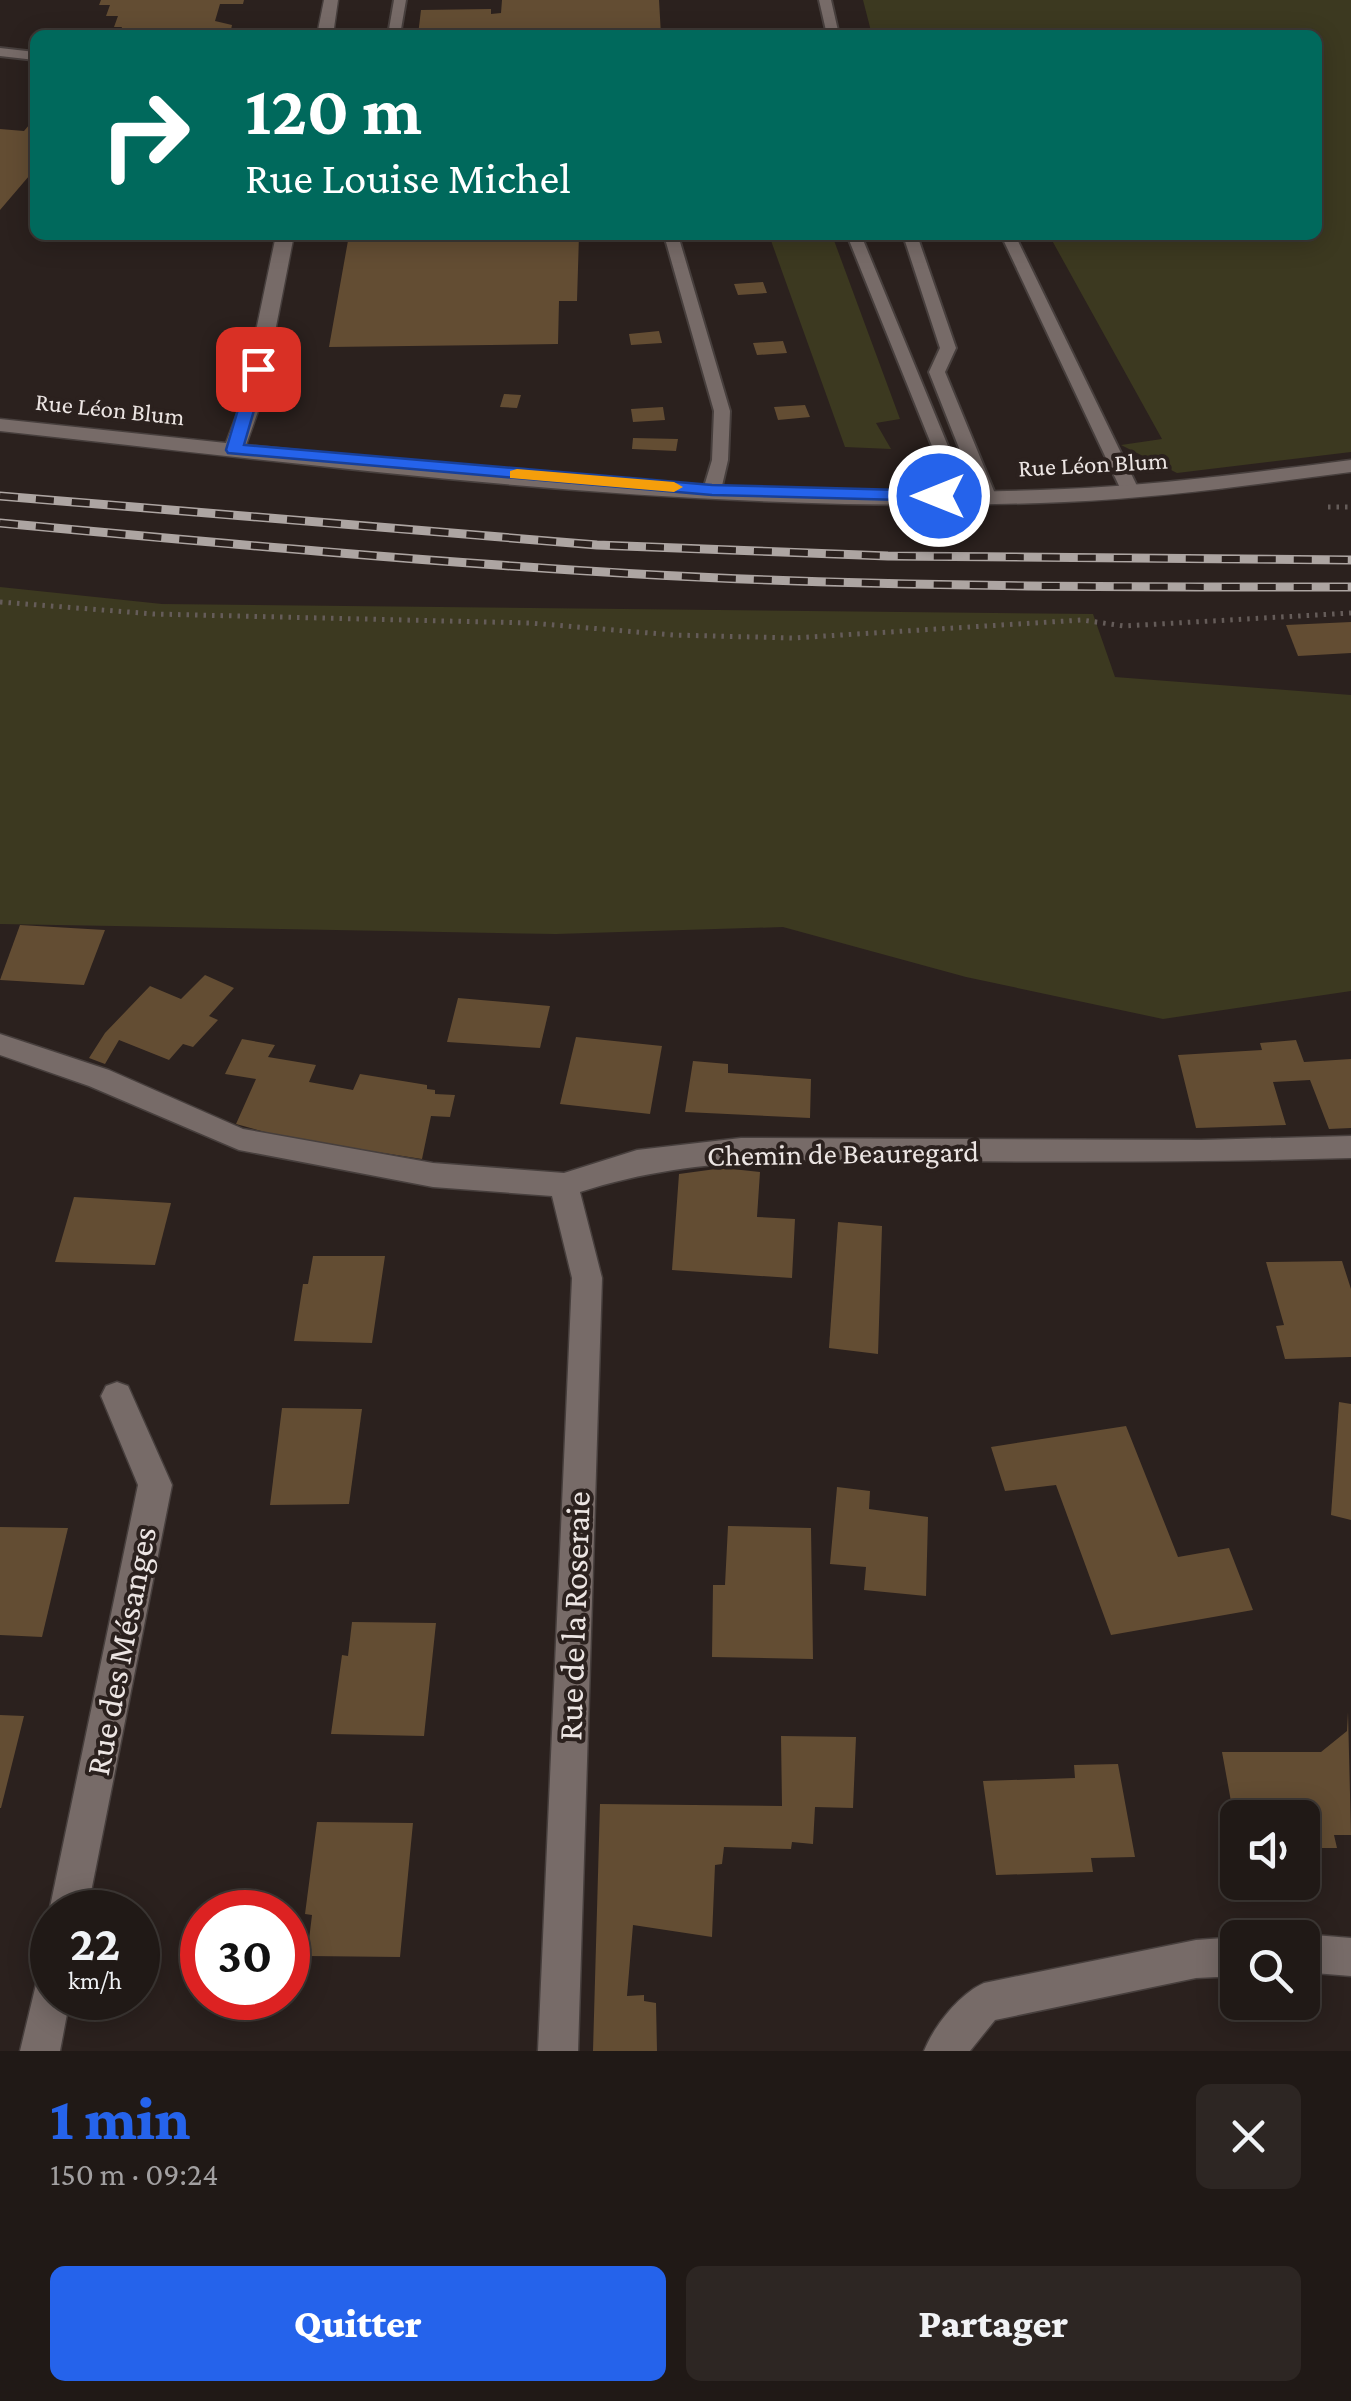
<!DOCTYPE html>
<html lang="fr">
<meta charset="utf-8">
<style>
:root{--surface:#201916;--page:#2d2623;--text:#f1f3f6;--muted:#a2a0a1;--line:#3d3835;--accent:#2563eb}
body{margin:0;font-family:"Crimson Pro",serif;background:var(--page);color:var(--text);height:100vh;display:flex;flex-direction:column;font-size:38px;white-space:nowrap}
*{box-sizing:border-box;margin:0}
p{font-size:32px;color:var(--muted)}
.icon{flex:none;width:55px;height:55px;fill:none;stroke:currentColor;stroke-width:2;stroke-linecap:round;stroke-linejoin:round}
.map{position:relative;height:2051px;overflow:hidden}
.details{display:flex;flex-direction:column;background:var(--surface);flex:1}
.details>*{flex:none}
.banner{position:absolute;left:30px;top:30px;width:1292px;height:210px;border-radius:15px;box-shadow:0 5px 25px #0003,0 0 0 2px var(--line);background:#00695c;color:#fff;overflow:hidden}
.buttons{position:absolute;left:1220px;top:1800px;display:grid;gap:20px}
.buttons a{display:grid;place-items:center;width:100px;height:100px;border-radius:15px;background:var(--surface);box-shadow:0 5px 25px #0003,0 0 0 2px var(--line);font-size:50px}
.speed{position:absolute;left:30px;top:1890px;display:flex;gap:20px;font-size:50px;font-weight:700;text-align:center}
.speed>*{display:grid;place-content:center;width:130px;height:130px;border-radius:50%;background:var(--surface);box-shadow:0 5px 25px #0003,0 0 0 2px var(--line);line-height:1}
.speed small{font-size:25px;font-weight:400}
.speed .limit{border:15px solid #d22;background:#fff;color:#111}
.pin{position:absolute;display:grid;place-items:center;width:85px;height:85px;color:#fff;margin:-42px;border-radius:20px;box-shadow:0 5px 15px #0006}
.me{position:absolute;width:110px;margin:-55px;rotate:270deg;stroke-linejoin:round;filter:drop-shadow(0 0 8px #0008)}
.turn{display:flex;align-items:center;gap:35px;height:210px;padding:0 50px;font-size:45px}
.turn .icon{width:130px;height:130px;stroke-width:2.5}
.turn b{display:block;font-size:70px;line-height:85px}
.round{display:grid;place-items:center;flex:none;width:105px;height:105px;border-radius:15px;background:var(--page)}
.overview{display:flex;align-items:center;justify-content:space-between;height:170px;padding:0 50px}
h1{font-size:60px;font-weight:800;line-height:75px;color:var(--accent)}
.button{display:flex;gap:20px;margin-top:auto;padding:20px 50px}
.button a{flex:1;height:115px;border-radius:15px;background:var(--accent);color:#fff;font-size:40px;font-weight:800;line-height:115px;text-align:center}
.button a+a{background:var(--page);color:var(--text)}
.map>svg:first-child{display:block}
.green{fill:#3c3920}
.building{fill:#634d33}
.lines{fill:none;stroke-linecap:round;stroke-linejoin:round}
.service-casing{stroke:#473f3d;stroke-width:4}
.minor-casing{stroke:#473f3d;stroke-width:3}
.path{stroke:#655c59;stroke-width:5;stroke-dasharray:2.5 6;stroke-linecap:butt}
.service{fill:#776b68;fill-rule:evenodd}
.minor{fill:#776b68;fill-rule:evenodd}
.rail-casing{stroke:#ada5a2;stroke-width:9}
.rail{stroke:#2b211e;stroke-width:6;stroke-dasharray:18;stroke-linecap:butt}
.route{fill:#2563eb;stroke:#184099;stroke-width:2.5}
.slow{fill:#f59e0b}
.labels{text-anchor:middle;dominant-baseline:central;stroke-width:8;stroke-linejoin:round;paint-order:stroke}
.far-street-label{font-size:25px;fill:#ece5e3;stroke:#2b211e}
.street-label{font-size:30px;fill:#ece5e3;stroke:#2b211e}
.near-street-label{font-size:35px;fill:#ece5e3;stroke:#2b211e}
</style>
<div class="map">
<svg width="1351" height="2051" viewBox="0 0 1351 2051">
<rect width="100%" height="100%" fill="#2b211e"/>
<g class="green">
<path d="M863 0H1351V452L1177 473 1121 445 1162 439 1049 235H1318V35H872Z"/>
<path d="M769 235H832L900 419 876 423 891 449 845 447Z"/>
<path d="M0 587 162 604 1093 614 1115 677 1351 695V991L1163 1019 966 977 783 927 556 934 0 924Z"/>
</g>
<g class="building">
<path d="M101 0H244L243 4H220L215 21 232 25 230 35H119L122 27H114L118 16H106L110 5H99Z"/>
<path d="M502 0H659L661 35H418L421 10 491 9V14L501 13Z"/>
<path d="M35 118V169L0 210V129L24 131Z"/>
<path d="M349 235H579L577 301H559L558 344 329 347Z"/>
<path d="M763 282 767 293 738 295 734 284Z"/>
<path d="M659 331 662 343 631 345 629 334Z"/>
<path d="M783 341 787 353 757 355 753 343Z"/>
<path d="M504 394 521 395 517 408 500 407Z"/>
<path d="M805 405 810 417 778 420 774 407Z"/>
<path d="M663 407 665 420 633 422 631 409Z"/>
<path d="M633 438 678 439 676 451 632 449Z"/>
<path d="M1351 622V653L1298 656 1286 625Z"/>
<path d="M20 925 105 930 84 985 0 980Z"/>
<path d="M205 975 234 988 209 1016 218 1020 193 1047 183 1044 169 1060 119 1040 105 1064 89 1058 105 1033 150 986 181 999Z"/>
<path d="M458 998 550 1006 540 1048 447 1042Z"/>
<path d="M576 1037 662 1046 650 1114 560 1104Z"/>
<path d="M242 1039 275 1045 268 1057 316 1065 309 1082 353 1090 360 1074 427 1085V1089L435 1090V1094L455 1095 450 1117 431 1116 422 1159 287 1138 236 1124 256 1079 225 1074Z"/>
<path d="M1296 1040 1304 1062 1351 1059V1128L1329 1129 1310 1080 1273 1082 1286 1125 1196 1128 1178 1055 1262 1050 1260 1043Z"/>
<path d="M693 1061 728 1064V1073L811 1079 810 1118 685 1112Z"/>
<path d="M723 1168 760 1172 757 1217 795 1219 792 1278 672 1270 679 1174Z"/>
<path d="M74 1197 171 1203 155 1265 55 1262Z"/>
<path d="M838 1222 882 1226 878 1354 829 1348Z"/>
<path d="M313 1256H385L372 1343 294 1341 303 1284H308Z"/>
<path d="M1342 1261 1351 1289V1357L1285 1359 1276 1326 1284 1325 1266 1262Z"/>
<path d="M1339 1402 1351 1404V1520L1331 1515Z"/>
<path d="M282 1408 362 1409 349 1504 270 1505Z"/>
<path d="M1126 1426 1178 1557 1229 1548 1253 1610 1111 1635 1056 1485 1005 1491 991 1447Z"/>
<path d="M837 1487 870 1491 869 1509 928 1517 926 1596 864 1590 866 1567 830 1564Z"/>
<path d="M728 1526 811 1528 813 1659 712 1657 713 1585H725Z"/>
<path d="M0 1527 68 1528 42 1637 0 1635Z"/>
<path d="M352 1622 436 1623 424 1736 331 1734 342 1655 348 1656Z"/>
<path d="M1348 1712 1351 1835H1334L1337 1848H1302V1818H1234L1222 1752H1321L1347 1731Z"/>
<path d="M0 1715 24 1716 1 1808H0Z"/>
<path d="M781 1736 856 1737 853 1808 815 1807 813 1844 792 1842 791 1849 724 1847 722 1864 715 1865 712 1937 633 1925 627 1996 644 1995V2001L656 2003 657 2051H593L600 1804 782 1806Z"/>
<path d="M1118 1764 1135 1857 1091 1858 1093 1872 996 1875 983 1781 1075 1778 1074 1765Z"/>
<path d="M317 1822 413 1823 400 1957 307 1956 312 1915 305 1914Z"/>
</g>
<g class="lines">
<g class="service-casing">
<g id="service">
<path d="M394 0H406L400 35H388Z"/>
<path d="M819 0H831L839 35H827Z"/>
<path d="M0 48 35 52V60L0 56Z"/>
<path d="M664 235H678L730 411 728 460 721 490 712 495 703 490 712 460 714 411Z"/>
<path d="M847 235H861L950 451 945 500 939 501 930 496 934 451Z"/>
<path d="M903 235H917L956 348 945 372 996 496 993 500 987 501 978 496 929 372 940 348Z"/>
<path d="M1001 235H1015L1139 490 1136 494H1124L1121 490Z"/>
</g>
</g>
<g class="minor-casing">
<g id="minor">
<path d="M324 0H338L333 35H317Z"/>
<path d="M276 235H294L261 403 246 445C516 473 792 501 1064 489 1160 485 1256 472 1351 460V472C1256 484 1161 498 1065 502 710 517 352 469 0 431V419L226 443 241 403Z"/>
<path d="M0 1034 109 1070 243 1129 433 1163 564 1173 637 1150 741 1138 1201 1140 1351 1136V1158C1217 1162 1083 1162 949 1161 822 1161 703 1152 580 1192L602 1278 578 2051H538L572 1278 552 1196 433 1187 239 1150 89 1086 0 1055Z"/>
<path d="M117 1382 128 1386 172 1485 87 1912H52V1921L49 1912 138 1485 101 1396 106 1386Z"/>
<path d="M1302 1934 1351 1938V1976L1302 1972V1938H1292Z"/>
<path d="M1238 1937V1976L1196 1978 995 2020 970 2051H924C934 2026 959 1994 984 1983L1196 1940Z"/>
<path d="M52 1970V1998H70L60 2051H20L38 1976Z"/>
</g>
</g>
<g class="path">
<path d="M1328 507H1351"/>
<path d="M0 602 154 614 530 623 673 635 793 638 1082 620 1124 626 1351 613"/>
</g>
<use href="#service" class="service"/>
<use href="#minor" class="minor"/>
<g class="rail-casing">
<g id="rail">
<path d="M0 496 597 545 888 556 1351 560"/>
<path d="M0 523C218 543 437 563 656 575 887 587 1119 587 1351 587"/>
</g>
</g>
<use href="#rail" class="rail"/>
</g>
<path class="route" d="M258 364 266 369 244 445 712 485 939 491 947 496 939 501 712 495 228 453 226 450 250 369Z"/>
<path class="slow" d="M517 469 674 482 683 487 674 492 510 478V471Z"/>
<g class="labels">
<g class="far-street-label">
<text transform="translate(110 409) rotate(6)">Rue Léon Blum</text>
<text transform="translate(1093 464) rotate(-3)">Rue Léon Blum</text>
</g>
<g class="street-label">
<text transform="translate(843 1153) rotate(-1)">Chemin de Beauregard</text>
</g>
<g class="near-street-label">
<text transform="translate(574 1616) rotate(-88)">Rue de la Roseraie</text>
<text transform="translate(121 1651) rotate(-79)">Rue des Mésanges</text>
</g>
</g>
</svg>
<div class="buttons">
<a><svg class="icon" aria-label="sound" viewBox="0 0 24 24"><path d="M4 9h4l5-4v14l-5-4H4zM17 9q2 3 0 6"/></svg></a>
<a><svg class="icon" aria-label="search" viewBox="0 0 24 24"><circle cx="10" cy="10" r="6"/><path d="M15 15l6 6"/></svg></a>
</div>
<div class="speed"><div>22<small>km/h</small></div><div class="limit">30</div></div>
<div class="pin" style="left:258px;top:369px;background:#d93025"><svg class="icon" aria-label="arrive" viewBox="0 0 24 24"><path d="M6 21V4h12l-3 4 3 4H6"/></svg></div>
<svg class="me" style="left:939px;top:496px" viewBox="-20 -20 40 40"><circle r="17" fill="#2563eb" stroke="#fff" stroke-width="3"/><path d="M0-11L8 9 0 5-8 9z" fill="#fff"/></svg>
<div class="banner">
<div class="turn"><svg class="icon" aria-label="right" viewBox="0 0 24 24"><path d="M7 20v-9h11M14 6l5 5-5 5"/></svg><div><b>120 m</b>Rue Louise Michel</div></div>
</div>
</div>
<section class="details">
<div class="overview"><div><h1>1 min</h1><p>150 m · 09:24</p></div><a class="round"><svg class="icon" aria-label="close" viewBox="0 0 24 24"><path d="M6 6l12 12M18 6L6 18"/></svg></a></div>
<div class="button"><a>Quitter</a><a>Partager</a></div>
</section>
